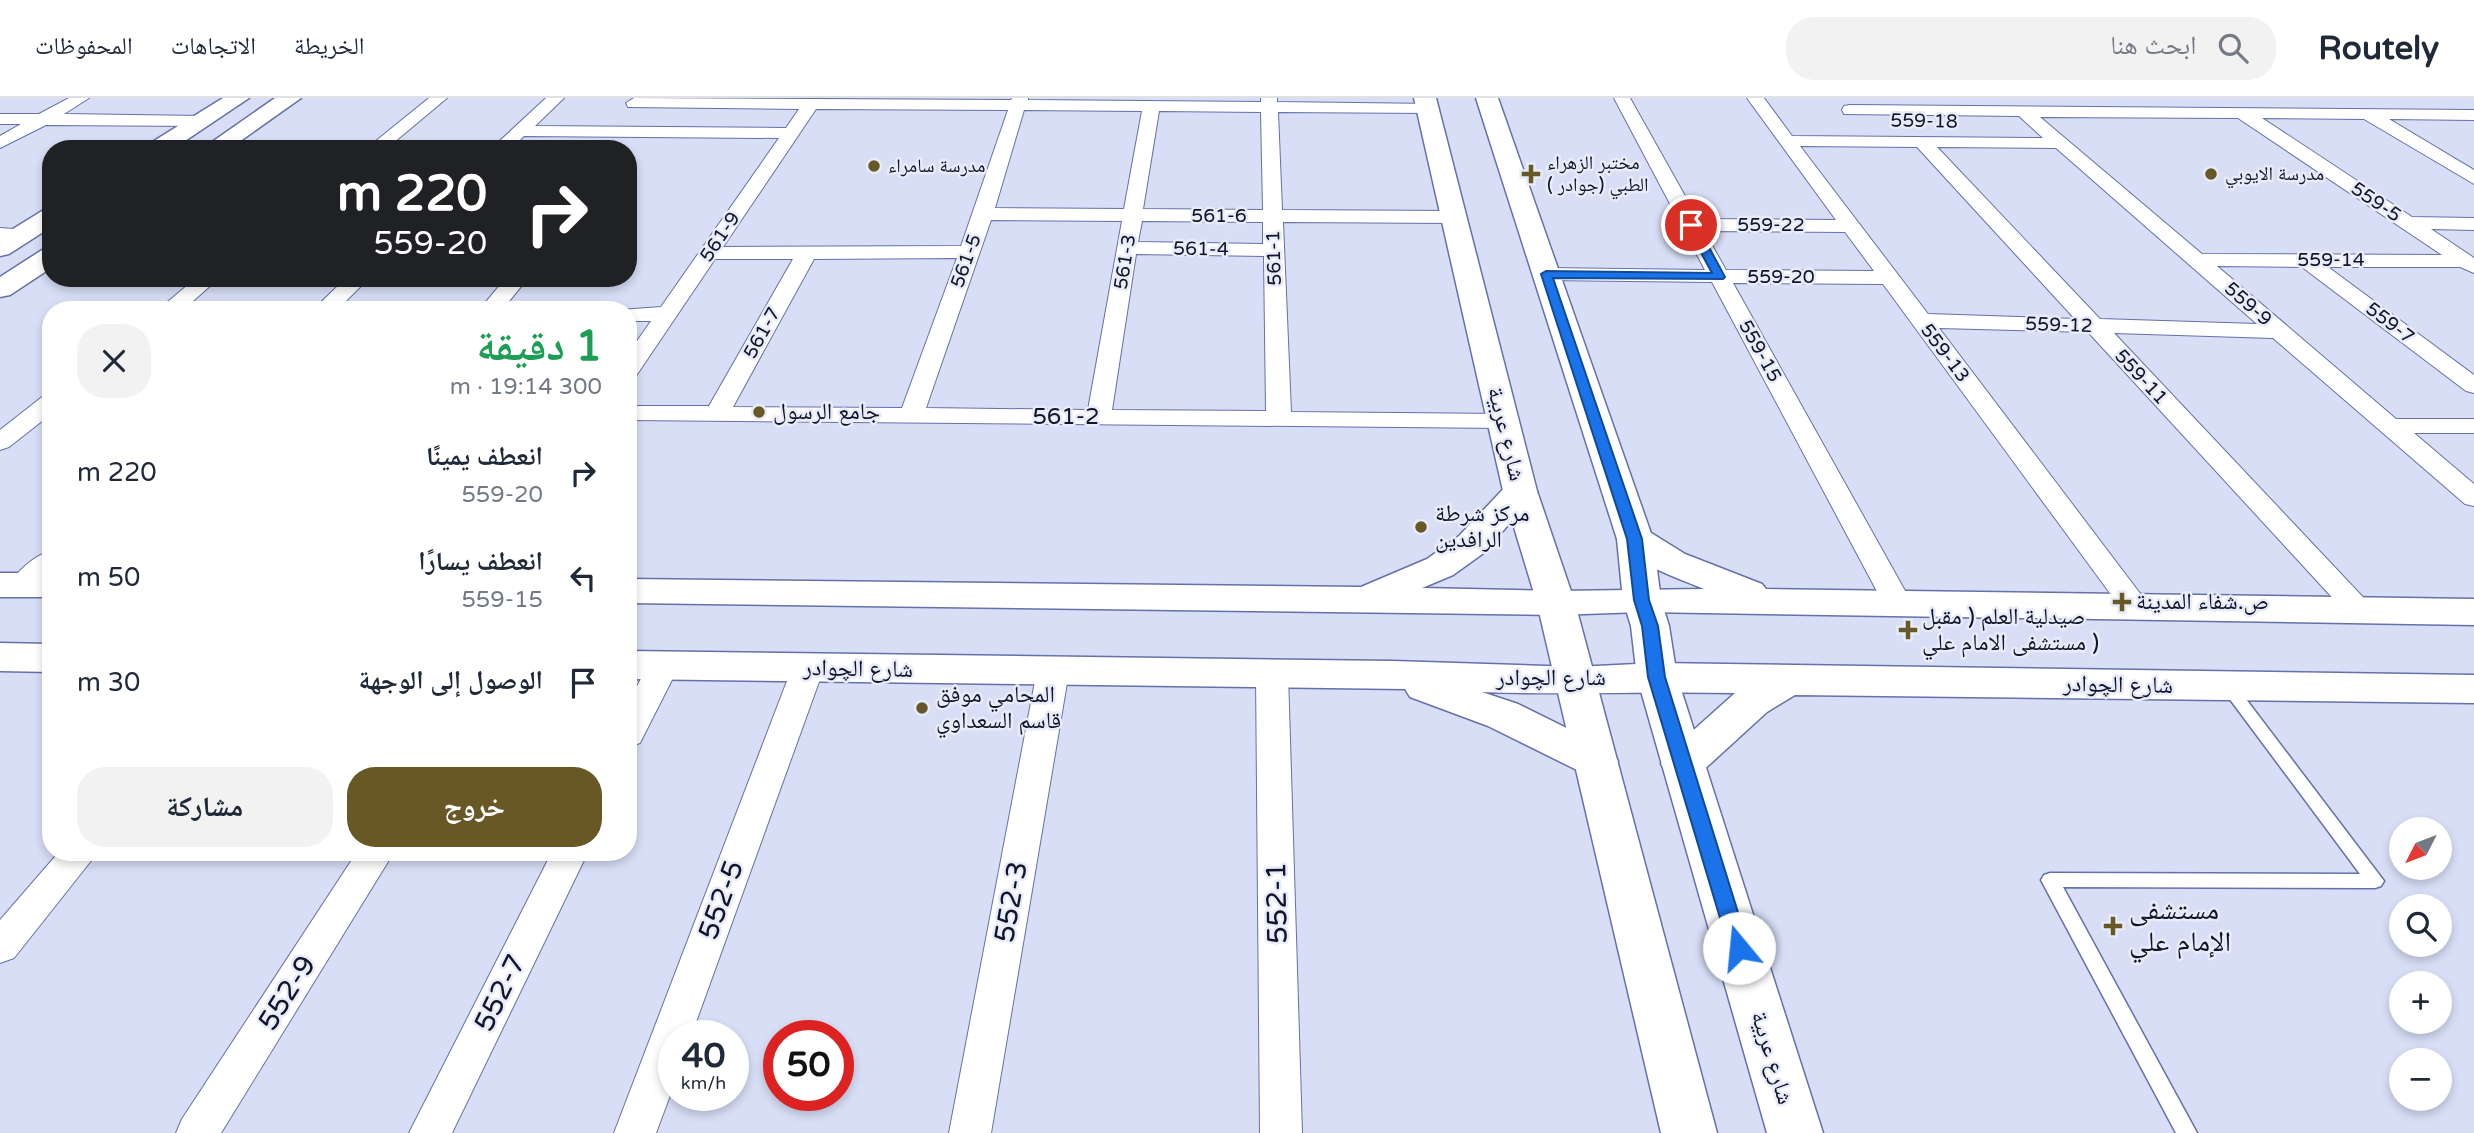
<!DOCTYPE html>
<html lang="ar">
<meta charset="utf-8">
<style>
:root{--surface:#fff;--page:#f2f2f3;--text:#1f2937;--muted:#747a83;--line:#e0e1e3;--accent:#675826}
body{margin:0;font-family:"Varela Round","Noto Naskh Arabic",sans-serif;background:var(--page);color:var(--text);direction:rtl;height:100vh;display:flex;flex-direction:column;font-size:26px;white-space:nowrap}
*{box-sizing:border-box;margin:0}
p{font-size:23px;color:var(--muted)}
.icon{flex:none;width:38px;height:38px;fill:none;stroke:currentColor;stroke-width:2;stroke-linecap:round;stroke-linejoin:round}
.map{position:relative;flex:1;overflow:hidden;direction:ltr}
.details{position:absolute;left:42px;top:203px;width:595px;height:560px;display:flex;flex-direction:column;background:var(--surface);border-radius:28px;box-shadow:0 4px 10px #0003;direction:rtl}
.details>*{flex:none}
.guide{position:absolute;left:42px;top:42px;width:595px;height:147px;border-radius:28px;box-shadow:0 4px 10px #0003;direction:rtl;background:#202124;color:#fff;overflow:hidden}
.needle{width:46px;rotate:228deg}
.controls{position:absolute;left:2389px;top:719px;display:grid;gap:14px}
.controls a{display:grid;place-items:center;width:63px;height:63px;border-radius:50%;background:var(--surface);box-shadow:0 4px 10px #0003;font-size:35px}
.speed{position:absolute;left:658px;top:922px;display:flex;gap:14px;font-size:35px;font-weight:700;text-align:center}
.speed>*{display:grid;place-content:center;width:91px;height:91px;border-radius:50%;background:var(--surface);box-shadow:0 4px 10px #0003;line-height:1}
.speed small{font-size:18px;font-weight:400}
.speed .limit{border:10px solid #d22;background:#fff;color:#111}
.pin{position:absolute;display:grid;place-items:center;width:60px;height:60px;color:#fff;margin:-30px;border:4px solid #fff;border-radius:50%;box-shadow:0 2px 7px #0007}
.me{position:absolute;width:77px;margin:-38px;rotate:343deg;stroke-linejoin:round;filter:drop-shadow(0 0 5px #0008)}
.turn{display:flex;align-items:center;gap:24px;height:147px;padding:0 35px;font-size:32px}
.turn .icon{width:91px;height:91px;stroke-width:2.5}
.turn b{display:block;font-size:49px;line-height:60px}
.round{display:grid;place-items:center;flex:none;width:74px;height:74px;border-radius:28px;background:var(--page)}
.summary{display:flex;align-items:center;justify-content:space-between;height:119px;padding:0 35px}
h1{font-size:42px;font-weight:700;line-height:52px;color:#1e9e55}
.primary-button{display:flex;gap:14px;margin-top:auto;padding:14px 35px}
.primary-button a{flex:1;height:80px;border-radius:28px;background:var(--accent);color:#fff;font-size:28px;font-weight:700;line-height:80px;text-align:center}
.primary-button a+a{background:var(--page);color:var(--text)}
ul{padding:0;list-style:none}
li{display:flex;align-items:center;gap:21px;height:105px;padding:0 35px}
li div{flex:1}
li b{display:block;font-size:26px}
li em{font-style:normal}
header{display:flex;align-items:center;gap:42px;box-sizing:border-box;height:98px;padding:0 35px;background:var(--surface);border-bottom:2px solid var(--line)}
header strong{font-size:33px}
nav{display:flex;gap:38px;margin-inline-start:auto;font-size:24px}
.search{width:490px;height:63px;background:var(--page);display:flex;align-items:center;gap:18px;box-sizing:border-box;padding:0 24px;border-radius:28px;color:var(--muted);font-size:26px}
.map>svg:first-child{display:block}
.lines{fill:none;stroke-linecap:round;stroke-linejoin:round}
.lane-casing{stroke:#6571a8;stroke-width:3}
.street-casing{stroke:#6571a8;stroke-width:2}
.secondary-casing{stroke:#6571a8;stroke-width:3}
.primary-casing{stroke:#6571a8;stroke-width:3}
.lane{fill:#fff;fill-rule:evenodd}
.street{fill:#fff;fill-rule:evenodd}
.secondary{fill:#fff;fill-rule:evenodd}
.primary{fill:#fff;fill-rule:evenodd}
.route{fill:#1a73e8;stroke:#114b97;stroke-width:2}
.poi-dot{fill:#675826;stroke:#e8ebf8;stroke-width:2.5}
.labels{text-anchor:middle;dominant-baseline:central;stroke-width:5;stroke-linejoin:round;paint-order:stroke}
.far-street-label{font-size:19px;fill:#11152b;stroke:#e8ebf8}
.far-poi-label{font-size:19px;fill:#11152b;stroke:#e8ebf8;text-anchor:start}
.poi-label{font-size:23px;fill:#11152b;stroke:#e8ebf8;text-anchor:start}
.street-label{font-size:23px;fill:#11152b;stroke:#e8ebf8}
.near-street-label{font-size:28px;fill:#11152b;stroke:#e8ebf8}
.near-poi-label{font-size:28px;fill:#11152b;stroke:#e8ebf8;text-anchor:start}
</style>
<header>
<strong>Routely</strong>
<div class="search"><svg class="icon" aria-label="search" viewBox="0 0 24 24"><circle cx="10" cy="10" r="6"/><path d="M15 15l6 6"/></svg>ابحث هنا</div>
<nav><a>الخريطة</a><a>الاتجاهات</a><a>المحفوظات</a></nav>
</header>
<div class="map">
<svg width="2474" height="1035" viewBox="0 0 2474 1035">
<rect width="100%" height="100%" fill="#d7def6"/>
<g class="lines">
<g class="lane-casing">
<path id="lane" d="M2228 583 2233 584 2384 783 2381 788 2375 790 2063 789 2197 1035H2176L2041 782 2044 777 2050 775 2360 776 2223 592 2221 588 2223 584Z"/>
</g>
<g class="street-casing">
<g id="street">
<path d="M69 0H89L64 16 201 18 210 23 201 28 46 27 0 50V38L21 26H0V16H39Z"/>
<path d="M429 0H447L386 51H366Z"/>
<path d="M546 0H564L535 28 786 30 799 11 628 9 626 5 634 0 1011 2 1012 0H1028V2L1261 4V0H1277V4L1434 6 1436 10 1428 15 1278 14 1282 112 1454 113 1464 119 1454 125 1283 124 1291 314 1503 316 1512 318 1515 323 1512 328 1503 330 628 322V308H709L793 161H715L636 278 628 280V256L651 223H628V212H620L661 209 779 40 524 38 511 51H491ZM816 11 1008 12 961 148 723 149ZM1024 12 1142 13 1124 111 995 110ZM1159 13 1261 14 1263 112 1143 111ZM991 122 1122 123 1088 312 926 310ZM1142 123 1263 124V146L1138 144ZM1136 156 1264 158 1266 313 1112 312ZM957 160 902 310 733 309 814 161Z"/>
<path d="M1614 0H1630L1698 121 1836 122 1747 0H1764L1792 38 2043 40 2019 18 1844 16 1842 12 1844 8 1850 7 2474 12V22L2389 21 2474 72V86L2364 21 2262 20 2412 119 2474 120V132L2431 131 2474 160V175L2460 169H2328L2474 277V295L2466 293 2302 169 2217 168 2396 321H2474V335H2414L2474 386V408L2465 406 2273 240 2114 235 2376 513 2371 520 2361 523 2351 520 2088 234 1939 230 2151 510 2146 517 2136 520 2126 517 1883 186 1733 185 1913 507 1908 514 1898 517 1888 514 1712 184 1546 182 1539 180 1535 176 1539 172 1546 170 1705 172ZM2040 19 2238 20 2442 157 2202 156ZM1800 48 1917 49 2075 221 1928 216ZM1937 49 2056 50 2257 226 2100 221ZM1704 133 1845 134 1874 173 1726 172Z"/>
<path d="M0 130 28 132 31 136 28 140 0 142Z"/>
<path d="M196 180H219L183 212H158Z"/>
<path d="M346 180H369L337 212H313Z"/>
<path d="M506 180H528L502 212H479Z"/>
<path d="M51 297V316L9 349 0 352V332L42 299Z"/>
<path d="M51 453V478C38 489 31 498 13 494L9 487C17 473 35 457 51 453Z"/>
<path d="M663 557 674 560 679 568 640 645 628 649V605L652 560Z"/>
<path d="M808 559 819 562 824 570 691 938H674V987L656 1035H614L792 570 797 562Z"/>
<path d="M1053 562 1064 565 1069 573 991 1035H949L1037 573 1042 565Z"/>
<path d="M1272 565 1283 568 1288 576 1302 1035H1260L1256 576 1261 568Z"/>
<path d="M59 754H98L14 860 0 865V822Z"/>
<path d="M357 754H394L221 1035H176L182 1021Z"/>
<path d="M552 754H588L452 1035H409Z"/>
</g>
</g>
<g class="secondary-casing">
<g id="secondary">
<path d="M223 0H249L173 51H146L149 46Z"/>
<path d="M275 0H301L229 51H202Z"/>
<path d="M1414 0H1436L1537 393 1575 505 1717 1035H1661L1537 505 1503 393Z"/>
<path d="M1476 0H1498L1653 441 1661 502 1669 528 1677 579 1823 1035H1767L1637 579 1631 528 1623 502 1617 441Z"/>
<path d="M51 110V129L9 156 0 158V139L42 113Z"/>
<path d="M51 150V170L10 197 0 199V179L42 152Z"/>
</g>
</g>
<g class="primary-casing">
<g id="primary">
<path d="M1520 383 1532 386 1537 393 1485 454 1453 477 1422 490 1556 493 1704 491C1676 479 1635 467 1617 441L1622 433 1635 430 1648 433 1685 456 1762 486 1766 491 2474 501V527L1642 514 1556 517 628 505V481L1361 489 1427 461 1459 438 1508 386Z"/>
<rect x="0" y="475" width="51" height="24"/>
<path d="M0 545 51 546V574L0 573Z"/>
<path d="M628 553 1393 563 1576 569 1657 565 2474 577V605L1795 597 1767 614 1698 677 1683 682 1668 677 1661 666 1668 655 1735 595C1651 593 1566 597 1482 594L1518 606 1611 652 1618 663 1611 674 1596 679 1581 674 1488 628 1410 599 1405 591 628 581Z"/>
</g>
</g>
<use href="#lane" class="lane"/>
<use href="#street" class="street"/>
<use href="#secondary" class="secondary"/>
<use href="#primary" class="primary"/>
</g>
<path class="route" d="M1687 125 1697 127 1725 179 1723 181 1553 180 1642 441 1649 502 1658 528 1665 579 1749 850 1746 857 1739 859 1732 857 1729 850 1648 579 1642 528 1634 502 1627 441 1541 176 1546 173 1712 175 1686 127Z"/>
<g class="poi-dot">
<circle cx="874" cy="68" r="7"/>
<path d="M1527.5 65.5h7v7h7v7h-7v7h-7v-7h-7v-7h7z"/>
<circle cx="2211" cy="76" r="7"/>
<circle cx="759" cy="314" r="7"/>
<circle cx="1421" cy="429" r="7"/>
<path d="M2118.5 493.5h7v7h7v7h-7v7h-7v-7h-7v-7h7z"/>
<path d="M1904.5 521.5h7v7h7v7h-7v7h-7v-7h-7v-7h7z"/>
<circle cx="922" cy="610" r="7"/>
<path d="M2109.5 817.5h7v7h7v7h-7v7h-7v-7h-7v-7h7z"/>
</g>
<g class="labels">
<g class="far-street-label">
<text transform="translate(1924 23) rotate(1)">559-18</text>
<text transform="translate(2376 104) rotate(34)">559-5</text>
<text x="1219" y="118">561-6</text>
<text x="1771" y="127">559-22</text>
<text transform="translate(720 139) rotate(-56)">561-9</text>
<text transform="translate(1201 151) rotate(1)">561-4</text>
<text transform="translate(1274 160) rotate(-92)">561-1</text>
<text x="2331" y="162">559-14</text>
<text transform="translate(966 163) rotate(-70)">561-5</text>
<text transform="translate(1125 164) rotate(-81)">561-3</text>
<text x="1781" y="179">559-20</text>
<text transform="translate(2248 206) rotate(41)">559-9</text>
<text transform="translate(2390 225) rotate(37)">559-7</text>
<text transform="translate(2059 227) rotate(2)">559-12</text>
<text transform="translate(762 235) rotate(-61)">561-7</text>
<text transform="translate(1760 253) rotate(61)">559-15</text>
<text transform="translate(1945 255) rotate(53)">559-13</text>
<text transform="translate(2141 279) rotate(47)">559-11</text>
</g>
<g class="far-poi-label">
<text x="1547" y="65">مختبر الزهراء<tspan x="1547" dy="22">الطبي (جوادر )</tspan></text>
<text x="888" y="68">مدرسة سامراء</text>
<text x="2225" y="76">مدرسة الايوبي</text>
</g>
<g class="poi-label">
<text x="773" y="314">جامع الرسول</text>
<text x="1435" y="416">مركز شرطة<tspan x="1435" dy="26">الرافدين</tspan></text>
<text x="2136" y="504">ص.شفاء المدينة</text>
<text x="1922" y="519">صيدلية العلم ( مقبل<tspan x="1922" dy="26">مستشفى الامام علي )</tspan></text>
<text x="936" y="597">المحامي موفق<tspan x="936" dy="26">قاسم السعداوي</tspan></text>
</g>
<g class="street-label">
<text x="1066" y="319">561-2</text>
<text transform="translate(1506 336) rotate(76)">شارع عربية</text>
<text transform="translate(858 571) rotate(1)">شارع الچوادر</text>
<text x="1551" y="580">شارع الچوادر</text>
<text transform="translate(2118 587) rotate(1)">شارع الچوادر</text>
<text transform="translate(1772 960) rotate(73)">شارع عربية</text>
</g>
<g class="near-street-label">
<text transform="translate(721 802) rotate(-70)">552-5</text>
<text transform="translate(1011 804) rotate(-80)">552-3</text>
<text transform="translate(1277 805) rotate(-91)">552-1</text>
<text transform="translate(287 895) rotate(-58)">552-9</text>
<text transform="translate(500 895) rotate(-64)">552-7</text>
</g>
<g class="near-poi-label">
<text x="2129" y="812">مستشفى<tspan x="2129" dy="32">الإمام علي</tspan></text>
</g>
</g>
</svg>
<div class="controls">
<a><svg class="needle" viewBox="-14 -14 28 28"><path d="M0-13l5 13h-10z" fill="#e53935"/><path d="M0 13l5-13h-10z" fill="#747a83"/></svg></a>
<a><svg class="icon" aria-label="search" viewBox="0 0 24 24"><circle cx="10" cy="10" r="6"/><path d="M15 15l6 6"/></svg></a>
<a>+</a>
<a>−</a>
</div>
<div class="speed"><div>40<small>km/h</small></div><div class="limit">50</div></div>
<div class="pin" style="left:1691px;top:127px;background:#d93025"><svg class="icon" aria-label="arrive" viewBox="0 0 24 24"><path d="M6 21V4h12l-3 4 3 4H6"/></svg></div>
<svg class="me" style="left:1739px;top:850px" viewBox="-20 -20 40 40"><circle r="19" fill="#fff"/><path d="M0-13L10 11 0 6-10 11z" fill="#1a73e8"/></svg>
<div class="guide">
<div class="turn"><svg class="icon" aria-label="right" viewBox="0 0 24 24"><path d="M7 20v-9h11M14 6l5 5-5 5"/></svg><div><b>220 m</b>559-20</div></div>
</div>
<section class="details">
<div class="summary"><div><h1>1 دقيقة</h1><p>300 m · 19:14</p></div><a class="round"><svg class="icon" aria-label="close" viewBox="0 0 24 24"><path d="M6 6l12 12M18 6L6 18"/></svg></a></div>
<ul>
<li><svg class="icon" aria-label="right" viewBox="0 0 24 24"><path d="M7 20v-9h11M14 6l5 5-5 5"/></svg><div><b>انعطف يمينًا</b><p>559-20</p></div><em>220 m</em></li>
<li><svg class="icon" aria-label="left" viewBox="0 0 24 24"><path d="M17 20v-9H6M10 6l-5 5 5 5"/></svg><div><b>انعطف يسارًا</b><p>559-15</p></div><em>50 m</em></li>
<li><svg class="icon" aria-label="arrive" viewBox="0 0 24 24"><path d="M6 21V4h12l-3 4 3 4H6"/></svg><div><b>الوصول إلى الوجهة</b></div><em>30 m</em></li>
</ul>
<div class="primary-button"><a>خروج</a><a>مشاركة</a></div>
</section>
</div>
